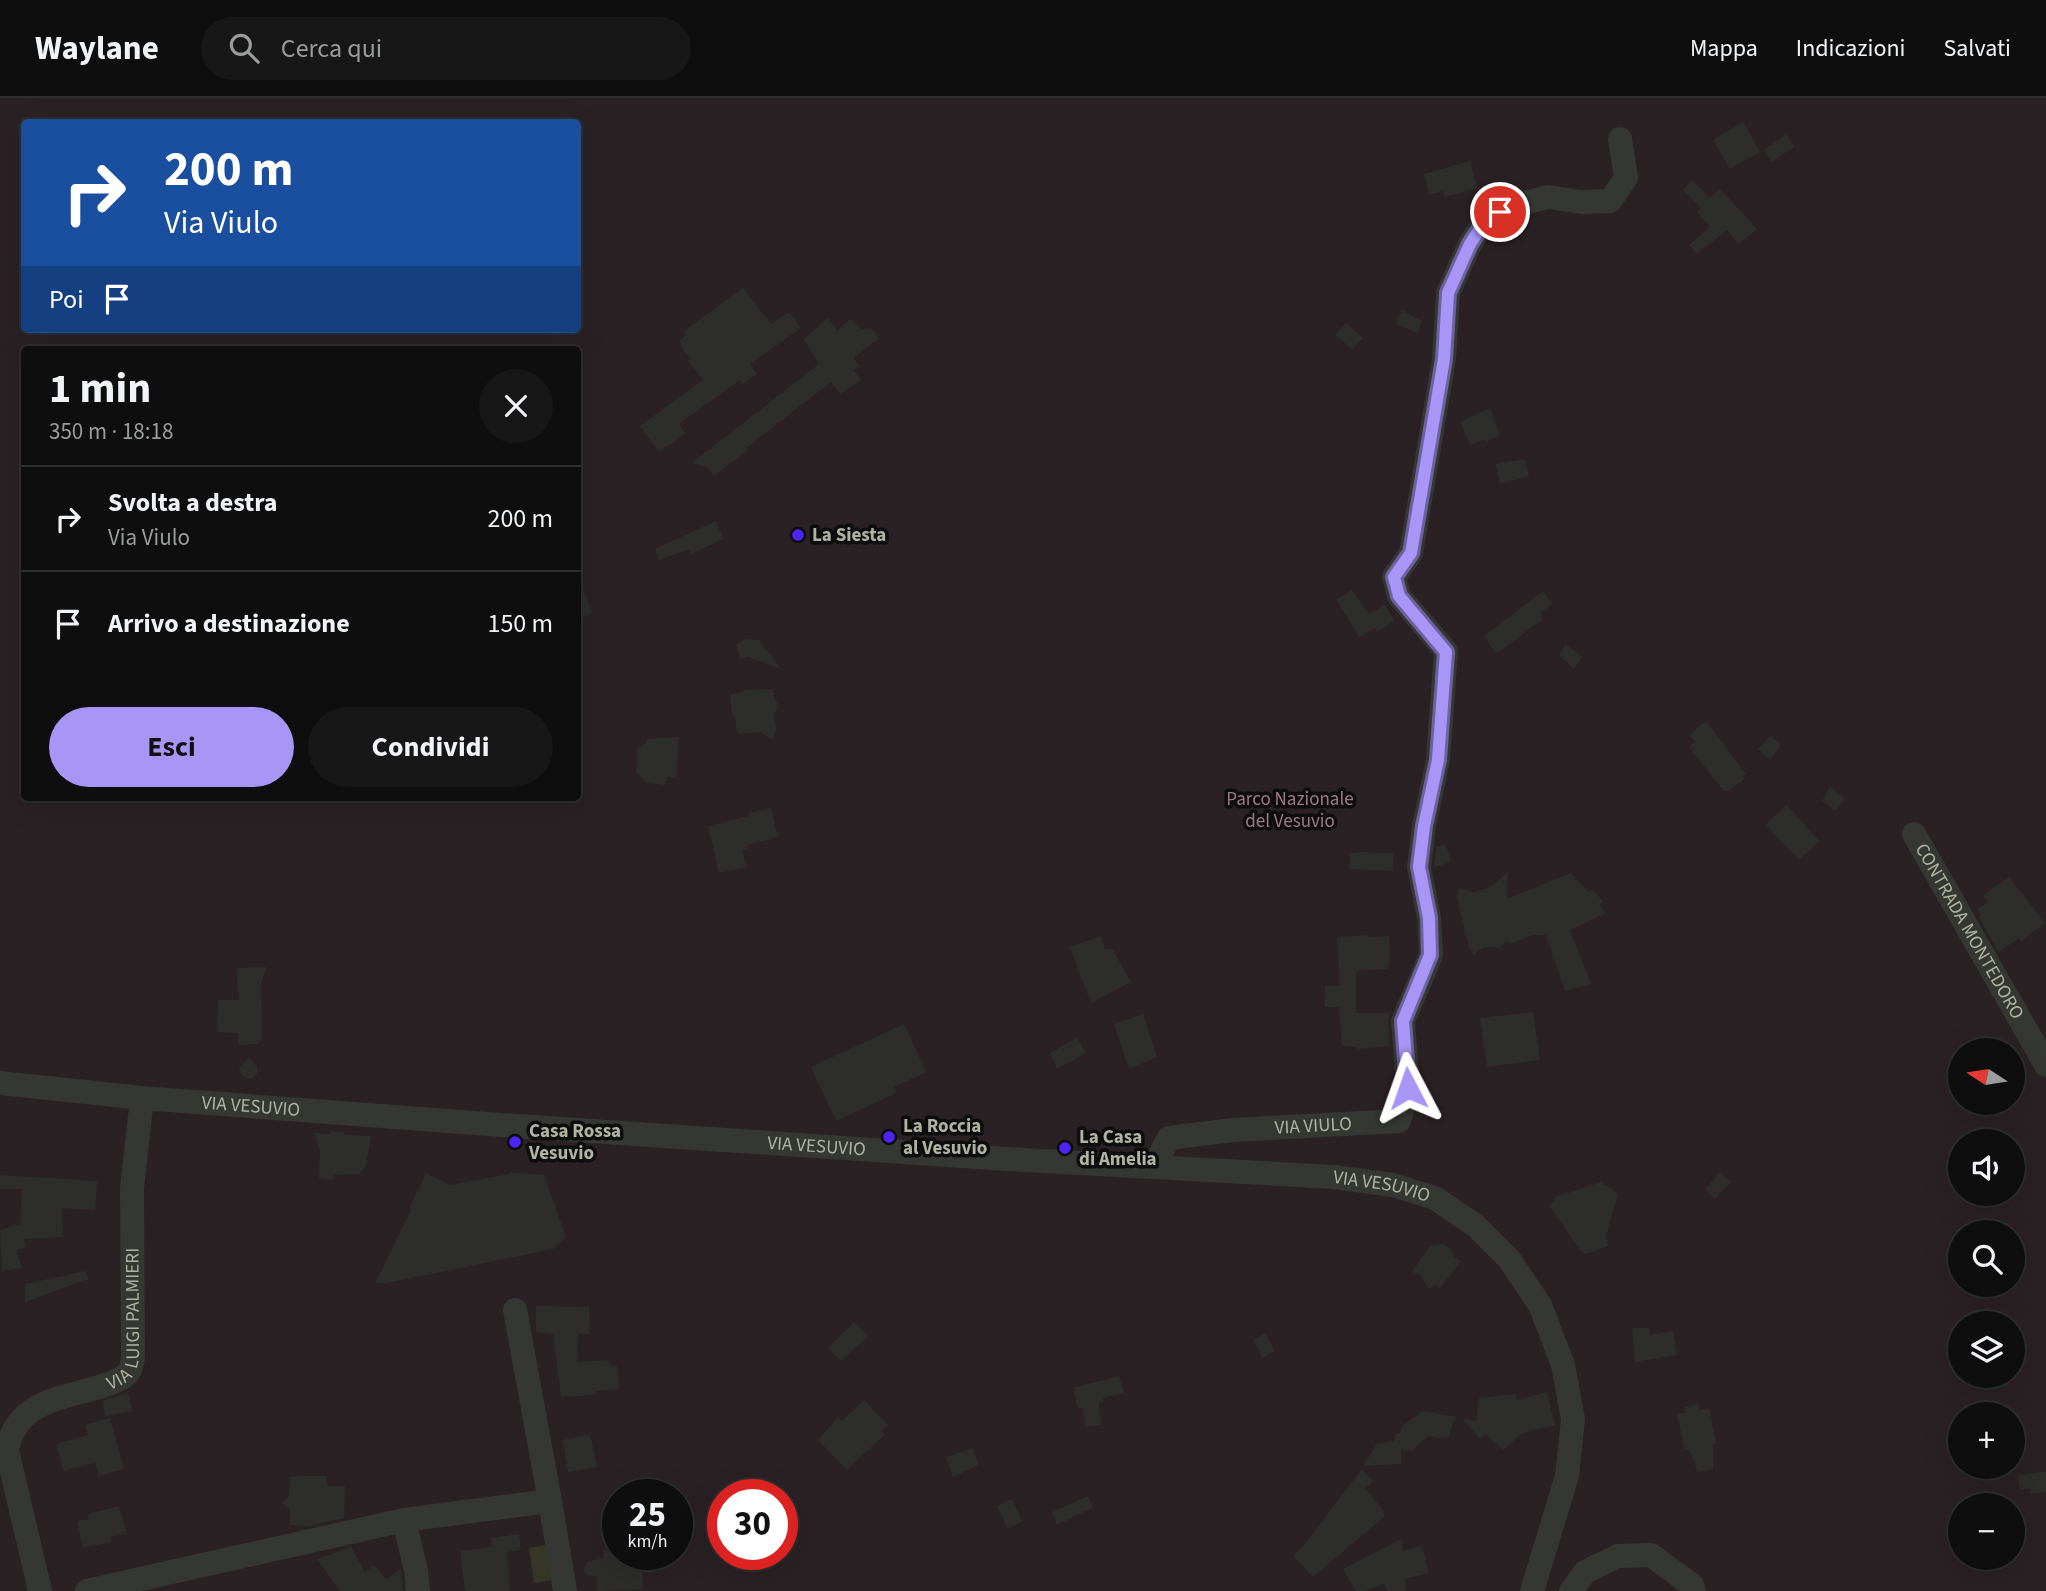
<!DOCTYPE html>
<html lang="it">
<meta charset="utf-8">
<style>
:root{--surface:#0d0e0d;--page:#161716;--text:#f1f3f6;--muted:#9a9c9d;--line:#2d2e2e;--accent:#a796f6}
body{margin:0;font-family:"Source Sans 3",sans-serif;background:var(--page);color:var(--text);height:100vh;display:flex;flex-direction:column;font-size:26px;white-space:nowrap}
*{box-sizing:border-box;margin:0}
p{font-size:23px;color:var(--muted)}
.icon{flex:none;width:38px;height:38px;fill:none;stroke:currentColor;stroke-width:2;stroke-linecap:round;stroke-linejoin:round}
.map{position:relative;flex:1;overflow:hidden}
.sheet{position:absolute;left:21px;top:248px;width:560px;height:455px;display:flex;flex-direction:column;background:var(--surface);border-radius:7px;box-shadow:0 7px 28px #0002,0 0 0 2px var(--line)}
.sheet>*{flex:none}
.top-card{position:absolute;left:21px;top:21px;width:560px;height:214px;border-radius:7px;box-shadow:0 7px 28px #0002,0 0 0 2px var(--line);background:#1a4fa0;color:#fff;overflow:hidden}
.needle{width:46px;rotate:282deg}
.tools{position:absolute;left:1948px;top:940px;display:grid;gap:14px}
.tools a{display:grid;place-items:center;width:77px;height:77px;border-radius:50%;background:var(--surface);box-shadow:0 7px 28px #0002,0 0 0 2px var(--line);font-size:35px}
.speed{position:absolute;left:602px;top:1381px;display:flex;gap:14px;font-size:35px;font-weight:700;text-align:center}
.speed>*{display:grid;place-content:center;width:91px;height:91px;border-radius:50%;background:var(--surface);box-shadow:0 7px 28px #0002,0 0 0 2px var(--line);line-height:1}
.speed small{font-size:18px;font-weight:400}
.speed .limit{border:10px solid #d22;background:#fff;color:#111}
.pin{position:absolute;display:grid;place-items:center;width:60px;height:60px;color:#fff;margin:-30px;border:4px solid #fff;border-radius:50%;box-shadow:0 2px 7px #0007}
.me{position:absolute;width:77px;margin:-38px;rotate:356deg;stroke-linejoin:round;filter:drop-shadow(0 0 5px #0008)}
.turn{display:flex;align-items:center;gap:24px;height:147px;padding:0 28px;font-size:32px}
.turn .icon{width:91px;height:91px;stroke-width:2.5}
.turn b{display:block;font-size:49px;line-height:60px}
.then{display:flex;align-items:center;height:66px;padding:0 28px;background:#0003;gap:14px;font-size:26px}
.round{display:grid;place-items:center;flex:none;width:74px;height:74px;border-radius:37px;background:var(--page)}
.summary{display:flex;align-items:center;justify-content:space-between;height:119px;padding:0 28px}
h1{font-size:42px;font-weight:700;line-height:52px}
.button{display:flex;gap:14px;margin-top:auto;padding:14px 28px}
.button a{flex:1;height:80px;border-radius:42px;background:var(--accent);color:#111;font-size:28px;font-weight:700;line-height:80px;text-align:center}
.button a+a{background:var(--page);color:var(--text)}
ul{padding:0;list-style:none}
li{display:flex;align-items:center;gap:21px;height:105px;padding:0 28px;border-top:2px solid var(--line)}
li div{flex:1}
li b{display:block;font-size:26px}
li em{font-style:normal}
header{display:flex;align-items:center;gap:42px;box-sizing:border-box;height:98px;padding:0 35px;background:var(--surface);border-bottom:2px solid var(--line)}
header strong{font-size:33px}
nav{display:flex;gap:38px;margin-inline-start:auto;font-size:24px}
.search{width:490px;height:63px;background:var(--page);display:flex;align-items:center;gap:18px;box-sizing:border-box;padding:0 24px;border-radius:38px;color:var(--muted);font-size:26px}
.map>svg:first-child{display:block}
.green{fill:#2a2124;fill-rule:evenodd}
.water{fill:#363627}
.building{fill:#2d2e2c}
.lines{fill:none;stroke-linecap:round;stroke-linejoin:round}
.minor{stroke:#353732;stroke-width:24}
.route-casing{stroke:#6d62a0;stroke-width:18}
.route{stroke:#a796f6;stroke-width:12}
.poi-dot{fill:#4d25f6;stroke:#0c0d0c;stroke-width:2.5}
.labels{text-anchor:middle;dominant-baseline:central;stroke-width:7;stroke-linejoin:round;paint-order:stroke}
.poi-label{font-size:19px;font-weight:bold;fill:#b0b3a1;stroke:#0c0d0c;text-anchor:start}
.park-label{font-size:19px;fill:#9f7888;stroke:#0c0d0c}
.street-label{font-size:19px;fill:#b0b3a1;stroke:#0c0d0c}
</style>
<header>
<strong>Waylane</strong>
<div class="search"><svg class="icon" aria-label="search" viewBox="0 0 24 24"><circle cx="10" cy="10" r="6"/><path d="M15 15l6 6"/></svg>Cerca qui</div>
<nav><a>Mappa</a><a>Indicazioni</a><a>Salvati</a></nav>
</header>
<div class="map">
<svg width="2046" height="1493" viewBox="0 0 2046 1493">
<rect width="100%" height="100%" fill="#111211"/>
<path class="green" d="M0 0H2046V1493H0ZM24 24H578V231H24ZM24 252H578V700H24ZM1960 952H2012V1004H1960ZM1960 1043H2012V1096H1960ZM1960 1134H2012V1186H1960ZM1960 1225H2012V1278H1960ZM1960 1316H2012V1368H1960ZM618 1396H677V1456H618ZM723 1396H782V1456H723ZM1960 1407H2012V1460H1960Z"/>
<path class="water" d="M550 1446 556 1482 534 1485 529 1450Z"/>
<g class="building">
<path d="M1743 24 1760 54 1730 71 1713 42Z"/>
<path d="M1787 36 1794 49 1771 64 1765 51Z"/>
<path d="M1470 63 1477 90 1445 99 1443 93 1429 97 1424 76Z"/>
<path d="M1692 82 1710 100 1720 91 1757 131 1739 146 1727 132 1697 156 1689 147 1710 129 1697 114 1701 110 1683 92Z"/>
<path d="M743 190 771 226 789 214 801 230 750 266 757 276 743 286 740 282 679 326 685 335 659 354 640 328 703 282 688 263 691 261 682 250 680 243 686 237 684 233Z"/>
<path d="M1402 212 1422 223 1418 235 1396 226Z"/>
<path d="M828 220 837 232 851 221 862 232 867 229 869 231 871 230 879 240 854 260 859 268 853 272 861 282 840 296 831 284 746 350 748 352 714 378 706 368 692 365 819 266 804 241Z"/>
<path d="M1346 225 1363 240 1352 251 1335 237Z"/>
<path d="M1490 310 1500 337 1485 344V341L1470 347 1461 324Z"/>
<path d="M1524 361 1529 378 1500 386 1496 366Z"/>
<path d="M716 423 723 441 691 456 689 451 659 462 655 451Z"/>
<path d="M578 478 593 516 578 521Z"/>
<path d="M1352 492 1369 516 1385 507 1394 522 1377 534 1375 530 1359 539 1336 501Z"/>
<path d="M1543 493 1552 506 1541 514 1542 522 1496 556 1484 538Z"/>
<path d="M747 541 759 542 781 571 748 559 740 561 736 546Z"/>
<path d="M1566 546 1582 559 1574 571 1559 557Z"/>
<path d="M773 591 775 602 779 608 774 616 776 632 773 642 760 634 737 636 735 618 732 617 730 596 740 595 746 592Z"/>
<path d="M1706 623 1746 676 1742 678 1744 681 1728 693H1724L1689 649 1695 644 1689 637Z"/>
<path d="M1771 638 1781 647 1770 662 1758 651Z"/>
<path d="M679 639 676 680 667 679 665 687 646 685 636 674 637 651 647 645V641Z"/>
<path d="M1830 689 1845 700 1836 713 1822 703Z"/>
<path d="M1787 707 1819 743 1799 762 1767 728V725Z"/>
<path d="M771 710 778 739 747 747 748 751 742 752 746 769 719 775 708 728 749 718 748 715Z"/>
<path d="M1446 746 1451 764 1434 769 1436 749Z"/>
<path d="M1360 754 1393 755V773L1350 771V755Z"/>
<path d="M1508 774 1507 801 1571 775 1588 794 1592 791 1603 803 1599 807 1606 815 1570 832 1591 886 1565 893 1546 837H1533L1512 845 1506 843 1500 850 1485 849 1474 856 1469 850 1457 799 1459 790 1473 794 1489 790Z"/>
<path d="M2009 779 2045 825 2021 843 2019 840 1999 854 1979 820 1981 818 1977 812 1988 804 1983 797Z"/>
<path d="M1369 837V839L1389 838 1390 860 1387 871 1356 873V915H1390L1388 924 1390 948 1357 951V949L1342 948 1339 909H1325V888H1340L1337 839Z"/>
<path d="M1101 838 1105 851 1112 850 1131 884 1091 905 1070 849Z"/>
<path d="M266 869 261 885 262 940 258 946 239 947 238 935 217 934 218 902H239L236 870Z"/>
<path d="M1533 914 1540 962 1487 969 1480 920Z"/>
<path d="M1143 916 1157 959 1129 971 1114 926Z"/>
<path d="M904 926 926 974 894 989 896 995 836 1023 811 969Z"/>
<path d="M1077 940 1086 955 1057 971 1050 955Z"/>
<path d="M249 959 257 969V975L253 980H247L241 977 239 970Z"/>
<path d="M331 1033 344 1034V1037L371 1038 366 1068 359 1076 334 1077 333 1082 319 1080 320 1053 314 1035 330 1036Z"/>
<path d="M510 1074 544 1077 566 1139 553 1151 387 1185H375L411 1112 409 1111 426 1075 450 1087 510 1076Z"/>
<path d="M1720 1074 1731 1084 1715 1101 1705 1092Z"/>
<path d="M0 1077 97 1083 95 1112 62 1110 63 1139 24 1141 26 1149 16 1152 22 1170 2 1173 0 1132 20 1126 22 1091H0Z"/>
<path d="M1601 1084 1618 1096 1606 1138 1608 1148 1586 1156 1581 1153 1550 1109 1556 1099Z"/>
<path d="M1444 1146 1450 1150 1454 1159 1461 1163 1440 1190 1436 1187 1428 1191 1421 1177 1412 1174 1430 1148Z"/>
<path d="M86 1173 88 1181 25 1204V1186Z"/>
<path d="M536 1208 589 1209 590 1236H578L577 1264 608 1262 609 1268H617L619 1291 595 1293 596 1297 561 1299 553 1236 536 1234Z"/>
<path d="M854 1224 868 1238 841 1263 828 1250Z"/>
<path d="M1632 1230H1649L1650 1237 1673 1233 1677 1257 1635 1264Z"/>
<path d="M1265 1235 1275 1253 1262 1260 1254 1242Z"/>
<path d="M1119 1278 1124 1295 1103 1300 1104 1304 1099 1305 1101 1327 1085 1329 1083 1309 1078 1311 1073 1290Z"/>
<path d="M128 1294 132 1313 105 1318 103 1303Z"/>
<path d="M1547 1294 1555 1327 1522 1335 1503 1352 1486 1336 1480 1341 1462 1320 1476 1323 1479 1300 1515 1296 1517 1302Z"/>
<path d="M864 1302 888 1327 882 1333 885 1336 847 1372 818 1342 838 1319 842 1323Z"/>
<path d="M1699 1306V1312L1709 1310 1716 1345 1713 1346V1371L1698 1374 1689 1351 1685 1352 1677 1316 1686 1315 1685 1309Z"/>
<path d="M1424 1313 1456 1319 1447 1341 1427 1338 1414 1352H1401V1366L1363 1368 1377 1346 1394 1343 1395 1336 1401 1335 1402 1328Z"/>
<path d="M110 1320 124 1371 98 1378 95 1365 63 1373 56 1346 88 1337 85 1327Z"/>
<path d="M590 1336 597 1369 568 1374 563 1342Z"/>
<path d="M973 1350 978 1367 953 1379 946 1359Z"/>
<path d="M1362 1371 1373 1384 1365 1390 1381 1410 1385 1418 1313 1479 1293 1458 1308 1442Z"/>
<path d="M2046 1373V1394L2031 1396 2030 1390 2020 1392 2018 1378Z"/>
<path d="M302 1378H327V1388H345L344 1420 308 1428 290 1427V1411L282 1405 289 1397 290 1379Z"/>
<path d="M1088 1398 1093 1409 1057 1427 1052 1414Z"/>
<path d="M1012 1401 1022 1423 1008 1431 997 1408Z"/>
<path d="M119 1408 127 1436 110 1439 112 1444 83 1450 77 1423 89 1421 88 1416Z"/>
<path d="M519 1436 521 1452 507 1454 510 1493H465L460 1453 492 1449 490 1440Z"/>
<path d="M1401 1441 1402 1453 1422 1448 1429 1475 1405 1481 1406 1493H1387L1385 1485 1366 1493H1356L1343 1471Z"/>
<path d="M351 1449 365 1474 374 1467 386 1481 401 1471 403 1493H340L317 1461Z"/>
<path d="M618 1450V1456H634L636 1470H642L643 1491 597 1493 596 1478 588 1477 584 1474 586 1465 589 1463 604 1460 603 1452Z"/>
</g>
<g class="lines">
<g class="minor">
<path id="s1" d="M1914 736 2046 967"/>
<path id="s2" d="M0 985 142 1000 488 1026 1007 1061 1334 1079 1393 1087 1435 1100 1476 1128 1509 1161 1540 1207 1563 1267 1573 1321 1567 1378 1532 1493"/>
<path id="s3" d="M1153 1069 1169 1040 1233 1032 1399 1023 1408 990 1403 923 1431 857 1429 820 1419 769 1424 728 1438 662 1446 553 1399 498 1394 479 1411 455 1444 261 1448 195 1470 146 1487 120 1513 108 1548 99 1581 104 1610 103 1626 80 1620 41"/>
<path d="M550 1403 565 1493"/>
<path id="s4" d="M40 1493 7 1352C16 1304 59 1301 99 1289 109 1286 120 1283 128 1275 131 1271 132 1265 133 1260L132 1090 142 1000"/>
<path d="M87 1493 404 1422"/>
<path d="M418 1493 416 1472 404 1422 550 1403 515 1212"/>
<path d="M1571 1493 1585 1474 1618 1458 1651 1457 1692 1487 1694 1493"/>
</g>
</g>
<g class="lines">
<g class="route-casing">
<path id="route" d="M1408 990 1403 923 1430 857 1429 820 1419 769 1424 728 1438 662 1446 554 1399 498 1394 479 1411 455 1444 261 1448 195 1470 146 1487 120 1500 114"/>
</g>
<use href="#route" class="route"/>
</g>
<g class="poi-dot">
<circle cx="798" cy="437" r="7"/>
<circle cx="889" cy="1039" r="7"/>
<circle cx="515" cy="1044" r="7"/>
<circle cx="1065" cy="1050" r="7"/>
</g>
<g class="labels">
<g class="poi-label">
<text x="812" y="437">La Siesta</text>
<text x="903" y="1028">La Roccia<tspan x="903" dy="22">al Vesuvio</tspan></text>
<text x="529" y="1033">Casa Rossa<tspan x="529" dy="22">Vesuvio</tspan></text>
<text x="1079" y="1039">La Casa<tspan x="1079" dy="22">di Amelia</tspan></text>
</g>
<g class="park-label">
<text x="1290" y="701">Parco Nazionale<tspan x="1290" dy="22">del Vesuvio</tspan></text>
</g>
<g class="street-label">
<text stroke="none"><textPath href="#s1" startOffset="112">CONTRADA MONTEDORO</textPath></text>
<text stroke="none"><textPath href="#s2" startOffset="252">VIA VESUVIO</textPath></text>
<text stroke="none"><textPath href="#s3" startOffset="178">VIA VIULO</textPath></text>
<text stroke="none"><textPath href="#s2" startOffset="819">VIA VESUVIO</textPath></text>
<text stroke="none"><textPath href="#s2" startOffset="1386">VIA VESUVIO</textPath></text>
<text stroke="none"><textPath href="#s4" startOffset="348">VIA LUIGI PALMIERI</textPath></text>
</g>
</g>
</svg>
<div class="tools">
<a><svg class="needle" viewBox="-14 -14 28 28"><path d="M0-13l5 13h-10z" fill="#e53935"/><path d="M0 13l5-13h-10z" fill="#9a9c9d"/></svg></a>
<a><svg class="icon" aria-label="sound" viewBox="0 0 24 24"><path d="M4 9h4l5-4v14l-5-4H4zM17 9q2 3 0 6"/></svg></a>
<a><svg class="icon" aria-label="search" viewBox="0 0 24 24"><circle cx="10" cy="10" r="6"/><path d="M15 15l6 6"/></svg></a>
<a><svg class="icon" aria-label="layers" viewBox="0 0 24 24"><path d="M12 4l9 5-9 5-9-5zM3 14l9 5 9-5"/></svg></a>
<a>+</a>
<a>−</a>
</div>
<div class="speed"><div>25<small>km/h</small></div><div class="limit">30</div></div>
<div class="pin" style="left:1500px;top:114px;background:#d93025"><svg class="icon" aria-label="arrive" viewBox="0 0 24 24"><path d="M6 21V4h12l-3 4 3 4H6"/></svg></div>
<svg class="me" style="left:1408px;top:990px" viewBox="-20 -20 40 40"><path d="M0-17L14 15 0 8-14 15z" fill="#a796f6" stroke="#fff" stroke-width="4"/></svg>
<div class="top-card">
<div class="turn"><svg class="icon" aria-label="right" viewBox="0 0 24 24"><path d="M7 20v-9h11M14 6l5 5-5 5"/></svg><div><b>200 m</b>Via Viulo</div></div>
<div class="then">Poi<svg class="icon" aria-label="arrive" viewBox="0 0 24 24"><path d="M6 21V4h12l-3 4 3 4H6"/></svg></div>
</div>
<section class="sheet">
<div class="summary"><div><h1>1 min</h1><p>350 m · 18:18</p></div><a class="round"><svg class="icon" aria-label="close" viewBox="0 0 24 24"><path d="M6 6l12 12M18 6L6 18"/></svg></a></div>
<ul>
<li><svg class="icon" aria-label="right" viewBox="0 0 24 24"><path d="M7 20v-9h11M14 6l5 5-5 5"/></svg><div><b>Svolta a destra</b><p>Via Viulo</p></div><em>200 m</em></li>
<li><svg class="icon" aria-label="arrive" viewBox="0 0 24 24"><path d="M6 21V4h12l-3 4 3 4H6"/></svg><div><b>Arrivo a destinazione</b></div><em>150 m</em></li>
</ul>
<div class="button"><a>Esci</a><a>Condividi</a></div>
</section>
</div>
